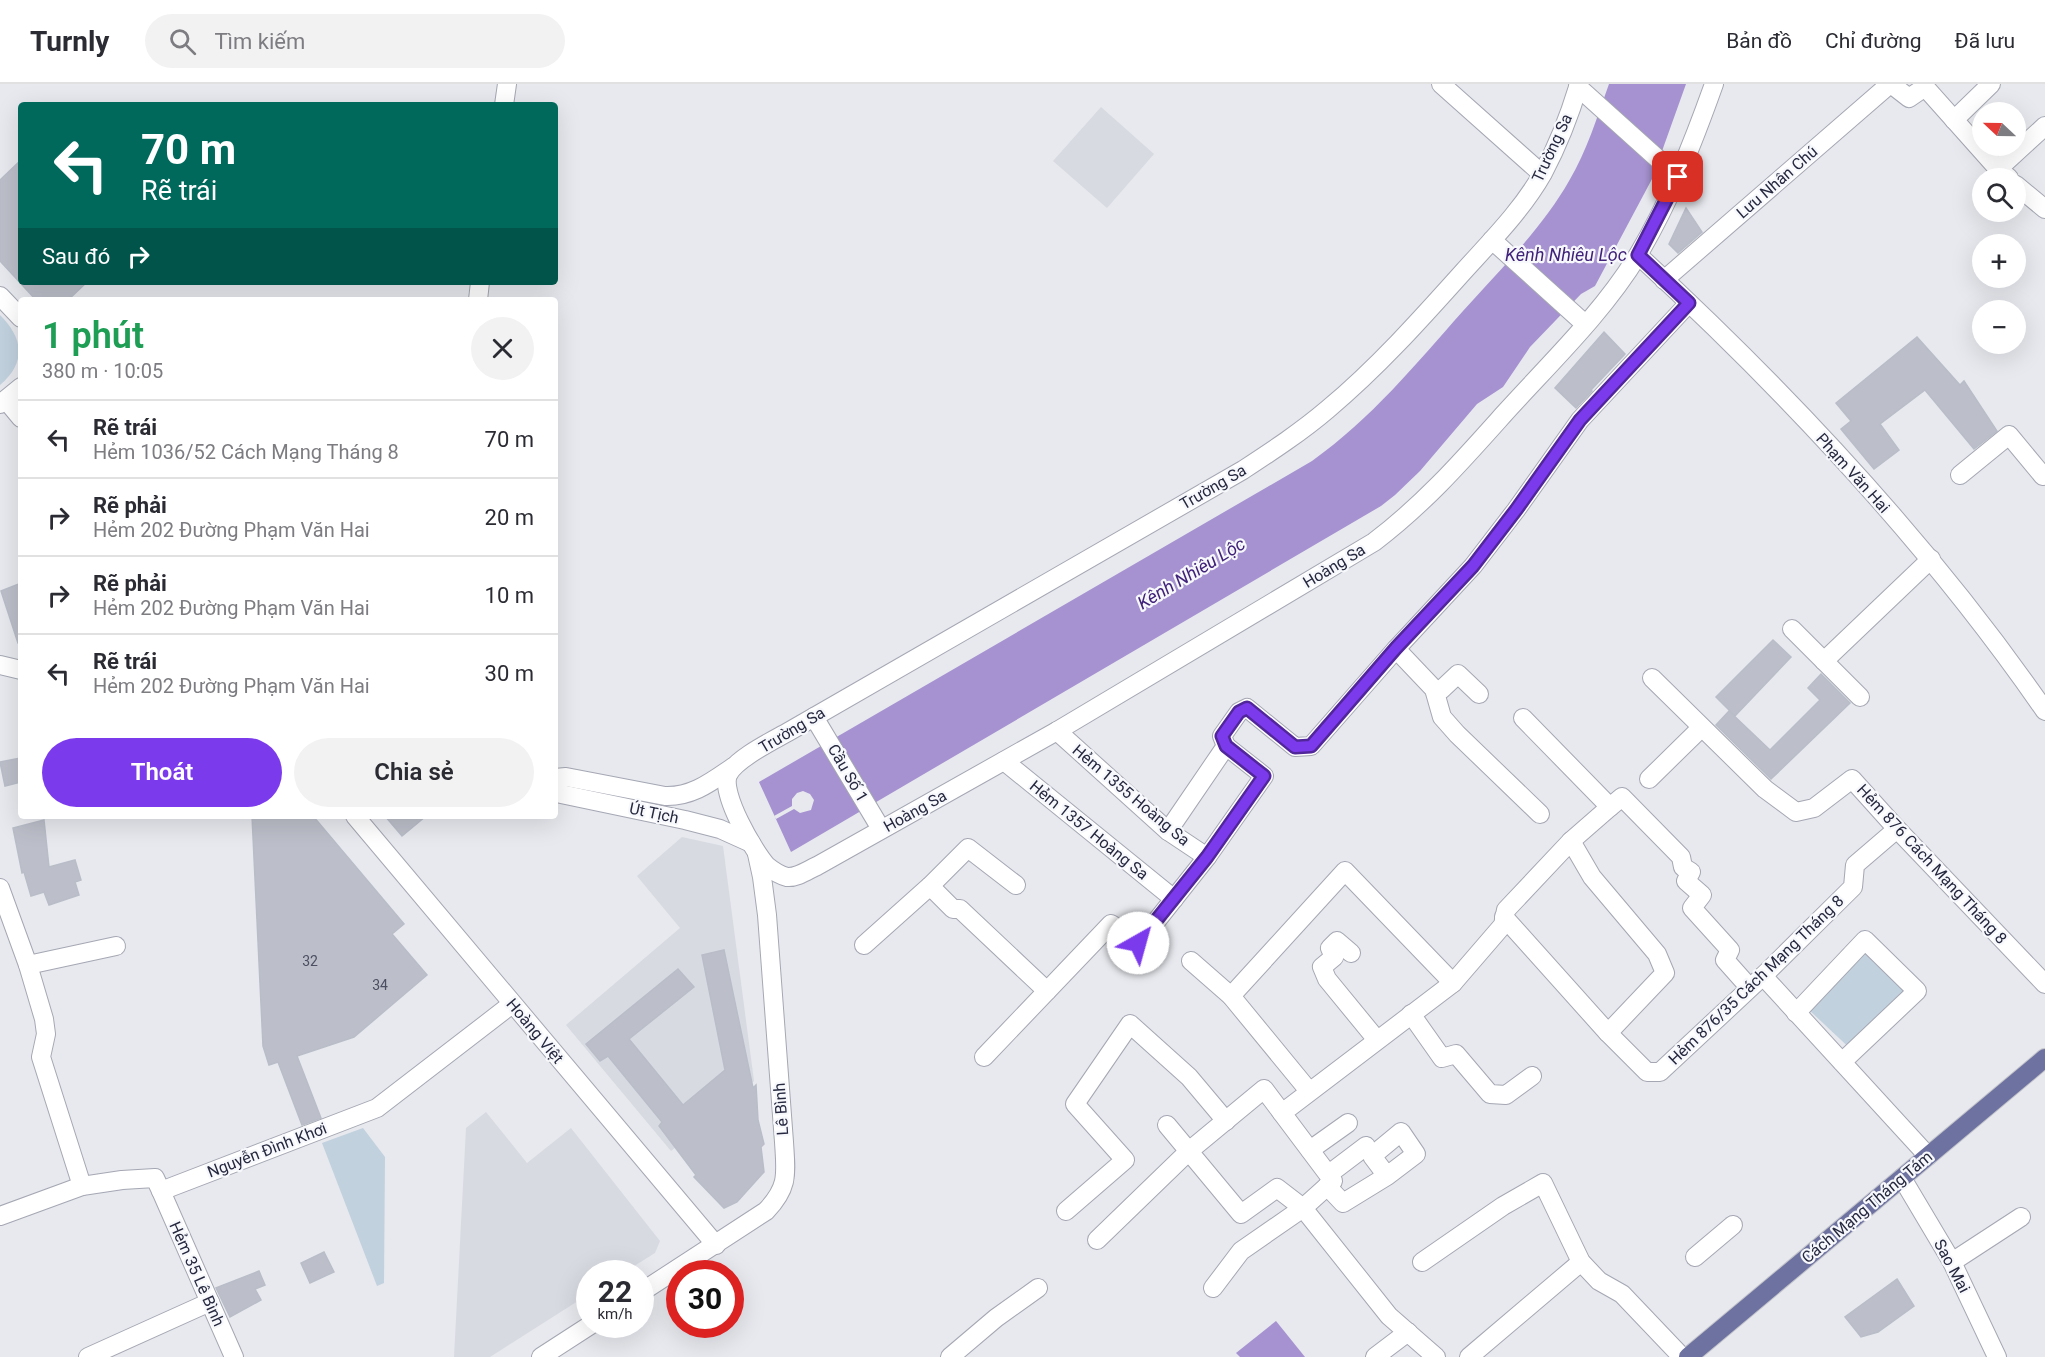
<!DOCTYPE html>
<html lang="vi">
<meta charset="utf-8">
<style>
:root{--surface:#fff;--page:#f2f2f3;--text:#2b2b33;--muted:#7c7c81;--line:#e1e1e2;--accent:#7c3aed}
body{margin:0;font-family:Roboto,sans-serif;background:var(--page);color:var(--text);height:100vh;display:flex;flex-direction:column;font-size:22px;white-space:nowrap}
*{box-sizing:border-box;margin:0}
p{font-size:20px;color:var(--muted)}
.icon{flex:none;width:33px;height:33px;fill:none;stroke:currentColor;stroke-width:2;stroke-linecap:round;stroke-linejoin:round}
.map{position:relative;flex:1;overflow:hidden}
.side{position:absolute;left:18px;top:213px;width:540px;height:522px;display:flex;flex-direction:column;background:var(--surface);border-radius:6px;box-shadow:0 6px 24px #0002}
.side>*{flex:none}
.banner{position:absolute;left:18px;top:18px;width:540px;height:183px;border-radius:6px;box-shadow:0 6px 24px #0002;background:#00695c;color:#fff;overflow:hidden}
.needle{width:39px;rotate:292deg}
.controls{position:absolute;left:1972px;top:18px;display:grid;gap:12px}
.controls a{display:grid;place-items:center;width:54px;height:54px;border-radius:50%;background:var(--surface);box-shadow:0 6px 24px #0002;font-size:30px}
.speed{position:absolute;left:576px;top:1176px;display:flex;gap:12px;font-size:30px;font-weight:700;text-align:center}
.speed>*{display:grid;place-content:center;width:78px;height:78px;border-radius:50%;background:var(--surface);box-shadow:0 6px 24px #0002;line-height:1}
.speed small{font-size:15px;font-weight:400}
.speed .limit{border:9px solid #d22;background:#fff;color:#111}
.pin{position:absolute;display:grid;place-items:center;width:51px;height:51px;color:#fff;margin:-26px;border-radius:12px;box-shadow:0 3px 9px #0006}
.me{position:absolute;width:66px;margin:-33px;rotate:38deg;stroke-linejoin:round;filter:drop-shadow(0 0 4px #0008)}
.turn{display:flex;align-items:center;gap:21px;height:126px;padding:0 24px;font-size:27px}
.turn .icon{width:78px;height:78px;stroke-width:2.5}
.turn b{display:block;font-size:42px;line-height:51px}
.then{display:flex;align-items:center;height:57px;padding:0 24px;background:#0003;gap:12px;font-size:22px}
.round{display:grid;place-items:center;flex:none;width:63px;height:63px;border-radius:32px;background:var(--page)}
.head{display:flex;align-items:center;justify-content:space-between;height:102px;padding:0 24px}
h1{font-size:36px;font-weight:600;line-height:45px;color:#1e9e55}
.cta{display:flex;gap:12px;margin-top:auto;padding:12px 24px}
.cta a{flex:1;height:69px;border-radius:36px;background:var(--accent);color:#fff;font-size:24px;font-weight:600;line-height:69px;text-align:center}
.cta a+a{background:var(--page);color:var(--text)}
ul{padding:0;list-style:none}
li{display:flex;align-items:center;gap:18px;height:78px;padding:0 24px;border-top:2px solid var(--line)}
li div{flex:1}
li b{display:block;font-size:22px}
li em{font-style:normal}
header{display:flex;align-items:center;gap:36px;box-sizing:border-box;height:84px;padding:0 30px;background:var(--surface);border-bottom:2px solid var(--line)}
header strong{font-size:28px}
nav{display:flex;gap:33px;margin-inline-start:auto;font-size:21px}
.search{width:420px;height:54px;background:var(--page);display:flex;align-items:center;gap:15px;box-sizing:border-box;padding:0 21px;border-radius:33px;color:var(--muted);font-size:22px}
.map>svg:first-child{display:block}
.built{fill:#d8dae2}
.green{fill:#c1d1de}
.water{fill:#a692d0}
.pier{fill:#e7e9ee}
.building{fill:#bcbfc9;stroke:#b9bdc8;stroke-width:1.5}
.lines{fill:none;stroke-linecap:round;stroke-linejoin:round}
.minor-casing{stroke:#a5a7b3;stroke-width:20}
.major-casing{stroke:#c2c3ca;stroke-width:20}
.minor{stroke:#fff;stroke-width:18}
.major{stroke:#6e72a1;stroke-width:18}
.route-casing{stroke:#51269a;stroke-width:15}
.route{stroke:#7c3aed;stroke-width:10}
.labels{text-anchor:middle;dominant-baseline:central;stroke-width:4.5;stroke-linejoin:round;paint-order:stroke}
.number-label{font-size:14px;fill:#4c4e62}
.street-label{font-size:16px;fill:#262840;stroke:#f7f8fb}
.water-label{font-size:18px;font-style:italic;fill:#40227a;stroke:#f7f8fb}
</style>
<header>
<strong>Turnly</strong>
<div class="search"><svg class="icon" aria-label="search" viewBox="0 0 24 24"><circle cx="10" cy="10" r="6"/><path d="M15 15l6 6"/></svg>Tìm kiếm</div>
<nav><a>Bản đồ</a><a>Chỉ đường</a><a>Đã lưu</a></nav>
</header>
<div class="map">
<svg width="2045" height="1273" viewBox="0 0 2045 1273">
<rect width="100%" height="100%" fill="#e7e9ee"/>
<g class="built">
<path d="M1101 23 1154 70 1107 124 1053 77Z"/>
<path d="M682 753 723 762 754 997 671 1067 566 941 680 844 637 792Z"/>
<path d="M486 1028 527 1079 571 1044 660 1157 655 1169 623 1189 590 1190 589 1210 490 1273H454L466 1044Z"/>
</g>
<g class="green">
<path d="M0 231C23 254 27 278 0 301Z"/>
<path d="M1866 866 1915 916 1857 971 1807 924Z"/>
<path d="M363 1044 385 1073 384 1199 377 1202 322 1059Z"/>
</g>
<g class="water">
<path d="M1609 0H1686L1652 95 1595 202 1581 210 1530 263 1503 303 1477 320 1420 387 1395 411 1381 422 791 768 759 698 1312 377C1372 334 1415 281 1463 227 1499 187 1543 143 1569 97 1587 67 1597 33 1609 0Z"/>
<path d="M1276 1237 1305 1273H1240L1236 1269Z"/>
</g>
<path class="pier" d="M803 707 810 710 814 716 811 726 800 729 794 725 776 735 774 732 792 722V715L797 709Z"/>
<g class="building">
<path d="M21 76V198H87L68 216H36L0 177V96Z"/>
<path d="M1686 124 1702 148 1678 169 1669 160Z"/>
<path d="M1604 248 1625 270 1591 306 1592 307 1576 324 1555 304Z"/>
<path d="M1917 253 1960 301 1964 297 1997 347 1974 365 1925 306 1880 340 1899 366 1874 385 1841 345 1851 337 1836 319Z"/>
<path d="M21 499V559H18L1 507Z"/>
<path d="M1773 556 1791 573 1735 632 1716 613Z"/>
<path d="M1821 590 1850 619 1771 695 1716 641 1729 627 1770 666 1820 616 1808 604Z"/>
<path d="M21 674V698L5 702 0 678Z"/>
<path d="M252 732H313L404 840 392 850 427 891 354 953 297 972 321 1034 302 1041 278 978 269 981 263 962Z"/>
<path d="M385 732H426L402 752Z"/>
<path d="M44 736 49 783 75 776 81 796 75 798 79 811 49 821 44 808 31 812 24 788 22 789 13 744Z"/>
<path d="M724 866 753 1004 756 1001 758 1036 764 1060 761 1063 764 1088 737 1118 724 1124 694 1093 696 1091 659 1042 662 1038 608 972 600 977 586 960 678 885 694 903 629 955 683 1021 725 986 702 871Z"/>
<path d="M324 1168 334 1188 310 1199 301 1179Z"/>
<path d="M259 1187 265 1201 255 1205 261 1216 230 1233 216 1204Z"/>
<path d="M1897 1195 1914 1222 1878 1248 1861 1253 1845 1233Z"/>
</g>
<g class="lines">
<g class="minor-casing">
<g id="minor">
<path d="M1441 0 1542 90"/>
<path d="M1579 0C1570 30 1558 61 1543 89 1522 126 1491 157 1463 188 1420 236 1377 284 1328 325 1301 348 1272 367 1243 386L788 648C772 657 735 675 728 691 720 709 754 768 767 782 773 787 779 791 787 793 797 794 808 786 817 782L1057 647 1374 458C1424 420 1461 378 1503 331 1549 280 1602 230 1638 171 1670 117 1693 59 1714 0"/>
<path d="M1891 0 1909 14 1925 3 1998 85 2009 94"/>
<path d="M1578 3 1678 93"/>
<path d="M504 21 507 0"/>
<path d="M1954 36 1991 0"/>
<path d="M1998 85 2045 42"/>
<path d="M2016 101 2045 125"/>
<path d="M1492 156 1585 240"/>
<path d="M1638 171C1788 309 1929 459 2045 627"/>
<path d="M1664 196 1890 0"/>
<path d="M0 212 21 234"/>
<path d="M478 216 480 198"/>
<path d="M6 316 21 334"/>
<path d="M0 320 21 303"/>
<path d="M1960 391 2009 351 2043 392 2045 389"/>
<path d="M1792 545 1860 613"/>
<path d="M1396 565 1434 605 1442 633 1457 650 1540 730"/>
<path d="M1824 577 1931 475"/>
<path d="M0 581 21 586"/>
<path d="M1652 594 1765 705 1796 728 1814 724 1852 695 1897 745 2045 900"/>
<path d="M1434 605 1441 606 1458 590 1479 610"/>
<path d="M814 633 881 745"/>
<path d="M1523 634 1610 723 1622 713 1681 773 1683 783 1691 788 1686 797 1702 811 1692 824 1730 866 1725 876 1749 903"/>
<path d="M1057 647 1168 747 1207 773"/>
<path d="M1226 662 1222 652 1239 628 1247 624 1295 663 1311 662 1396 565 1473 482 1516 426 1580 336 1689 219"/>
<path d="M1004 677 1174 815"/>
<path d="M555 694 566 693 665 712C692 713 711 698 733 683"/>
<path d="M1649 695 1701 644"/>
<path d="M555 706 561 710 685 736 720 745 751 759"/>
<path d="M355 732 716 1161"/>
<path d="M1571 757 1592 793 1657 870 1665 889 1608 949"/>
<path d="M930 802 953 825H960L1047 907"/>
<path d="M0 804 28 881 44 935 46 950 41 973 82 1102"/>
<path d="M1504 833 1608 949 1647 988H1660L1763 892 1853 803 1855 781 1897 745"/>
<path d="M864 861 930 802 968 764 1016 801"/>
<path d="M1351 869 1337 857 1330 864 1334 873 1322 883 1327 895 1377 956"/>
<path d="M1191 877 1231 912 1309 1007"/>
<path d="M28 881 116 862"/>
<path d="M1763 892 1928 1072"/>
<path d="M1231 912 1345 787 1453 899"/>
<path d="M1796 929 1865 856 1917 907 1842 978"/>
<path d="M1411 930 1442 974 1456 970 1490 1010 1506 1011 1532 992"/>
<path d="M984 973 1111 840 1139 859 1207 773 1264 692 1226 662 1168 747"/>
<path d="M1167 1041 1241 1130 1277 1104 1303 1124 1241 1167 1213 1204"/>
<path d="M1310 1066 1348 1039"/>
<path d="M1329 1090 1366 1062"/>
<path d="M1902 1094 1952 1178 1997 1273"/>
<path d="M1327 1102 1343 1119 1387 1092 1416 1070 1401 1048 1372 1072 1387 1092"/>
<path d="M161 1107 234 1273"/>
<path d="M1066 1127 1125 1076 1075 1020 1130 940 1189 993 1226 1037"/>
<path d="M0 1132 82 1102 122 1096 155 1094 161 1107 377 1024 512 920"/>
<path d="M1097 1156 1189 1067 1264 1005 1282 1029"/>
<path d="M1695 1173 1733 1141"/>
<path d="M1422 1178 1503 1122 1543 1099 1581 1178 1599 1197 1622 1210 1682 1273"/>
<path d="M1952 1178 2021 1133"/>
<path d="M640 1209 766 1127C789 1103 786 1090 784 1058L767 831 762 793 757 770"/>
<path d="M88 1273 210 1218"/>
<path d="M541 1273 592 1240"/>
<path d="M950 1273 996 1234 1038 1204"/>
<path d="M1375 1273 1408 1248"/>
<path d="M1436 1273 1389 1232 1303 1124 1333 1097 1282 1029 1453 899 1503 841 1506 826 1571 757 1610 723"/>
<path d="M1469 1273 1581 1178"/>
</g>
</g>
<g class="major-casing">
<path id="major" d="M1688 1273 2045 974"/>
</g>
<use href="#minor" class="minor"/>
<use href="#major" class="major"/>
</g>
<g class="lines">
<g class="route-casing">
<path id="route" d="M1138 859 1207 773 1264 692 1226 662 1222 652 1239 628 1247 624 1295 663 1311 662 1396 564 1473 482 1516 426 1580 336 1689 219 1638 171 1678 93"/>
</g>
<use href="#route" class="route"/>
</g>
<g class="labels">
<g class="number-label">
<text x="310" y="877">32</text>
<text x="380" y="901">34</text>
</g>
<g class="street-label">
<text transform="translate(1552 64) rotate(-65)">Trường Sa</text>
<text transform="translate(1777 98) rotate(-41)">Lưu Nhân Chú</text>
<text transform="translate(1853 389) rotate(48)">Phạm Văn Hai</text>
<text transform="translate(1213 403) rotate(-30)">Trường Sa</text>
<text transform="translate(1334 482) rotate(-31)">Hoàng Sa</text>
<text transform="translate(792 646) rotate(-31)">Trường Sa</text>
<text transform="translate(848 689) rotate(60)">Cầu Số 1</text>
<text transform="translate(1131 711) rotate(40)">Hẻm 1355 Hoàng Sa</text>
<text transform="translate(915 727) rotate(-29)">Hoàng Sa</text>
<text transform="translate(654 729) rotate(12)">Út Tịch</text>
<text transform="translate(1089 746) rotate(39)">Hẻm 1357 Hoàng Sa</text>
<text transform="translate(1932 780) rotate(47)">Hẻm 876 Cách Mạng Tháng 8</text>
<text transform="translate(1756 896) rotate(-44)">Hẻm 876/35 Cách Mạng Tháng 8</text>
<text transform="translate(535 947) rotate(50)">Hoàng Việt</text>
<text transform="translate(781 1025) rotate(-94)">Lê Bình</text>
<text transform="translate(267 1066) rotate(-21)">Nguyễn Đình Khơi</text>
<text transform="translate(1867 1123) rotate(-40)">Cách Mạng Tháng Tám</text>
<text transform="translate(1952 1182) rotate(62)">Sao Mai</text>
<text transform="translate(197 1190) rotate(66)">Hẻm 35 Lê Bình</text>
</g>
<g class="water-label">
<text x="1566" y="170">Kênh Nhiêu Lộc</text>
<text transform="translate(1191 489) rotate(-31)">Kênh Nhiêu Lộc</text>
</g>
</g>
</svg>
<div class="controls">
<a><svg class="needle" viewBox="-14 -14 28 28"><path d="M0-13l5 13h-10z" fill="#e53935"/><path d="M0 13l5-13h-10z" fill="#7c7c81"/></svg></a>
<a><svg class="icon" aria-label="search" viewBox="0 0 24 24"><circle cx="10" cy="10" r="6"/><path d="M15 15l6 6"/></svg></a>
<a>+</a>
<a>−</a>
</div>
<div class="speed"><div>22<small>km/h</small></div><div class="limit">30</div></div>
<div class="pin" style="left:1678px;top:93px;background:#d93025"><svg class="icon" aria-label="arrive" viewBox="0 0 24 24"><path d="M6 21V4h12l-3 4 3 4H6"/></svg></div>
<svg class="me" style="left:1138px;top:859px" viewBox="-20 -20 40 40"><circle r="19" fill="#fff"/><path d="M0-13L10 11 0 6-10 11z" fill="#7c3aed"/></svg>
<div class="banner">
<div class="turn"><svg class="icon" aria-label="left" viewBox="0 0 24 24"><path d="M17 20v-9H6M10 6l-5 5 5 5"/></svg><div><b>70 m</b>Rẽ trái</div></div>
<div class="then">Sau đó<svg class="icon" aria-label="right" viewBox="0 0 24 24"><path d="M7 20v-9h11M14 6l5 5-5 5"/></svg></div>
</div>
<section class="side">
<div class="head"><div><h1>1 phút</h1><p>380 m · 10:05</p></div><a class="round"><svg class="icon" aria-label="close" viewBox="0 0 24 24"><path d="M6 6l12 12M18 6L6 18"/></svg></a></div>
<ul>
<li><svg class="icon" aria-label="left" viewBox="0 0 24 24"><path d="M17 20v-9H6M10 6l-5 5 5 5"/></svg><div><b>Rẽ trái</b><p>Hẻm 1036/52 Cách Mạng Tháng 8</p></div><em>70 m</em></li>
<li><svg class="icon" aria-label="right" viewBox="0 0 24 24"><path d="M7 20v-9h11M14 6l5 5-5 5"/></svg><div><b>Rẽ phải</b><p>Hẻm 202 Đường Phạm Văn Hai</p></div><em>20 m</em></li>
<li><svg class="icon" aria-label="right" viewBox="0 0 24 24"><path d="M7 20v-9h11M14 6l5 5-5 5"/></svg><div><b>Rẽ phải</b><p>Hẻm 202 Đường Phạm Văn Hai</p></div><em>10 m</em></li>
<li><svg class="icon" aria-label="left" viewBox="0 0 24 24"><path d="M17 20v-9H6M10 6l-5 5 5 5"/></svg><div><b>Rẽ trái</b><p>Hẻm 202 Đường Phạm Văn Hai</p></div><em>30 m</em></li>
</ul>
<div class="cta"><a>Thoát</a><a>Chia sẻ</a></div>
</section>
</div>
